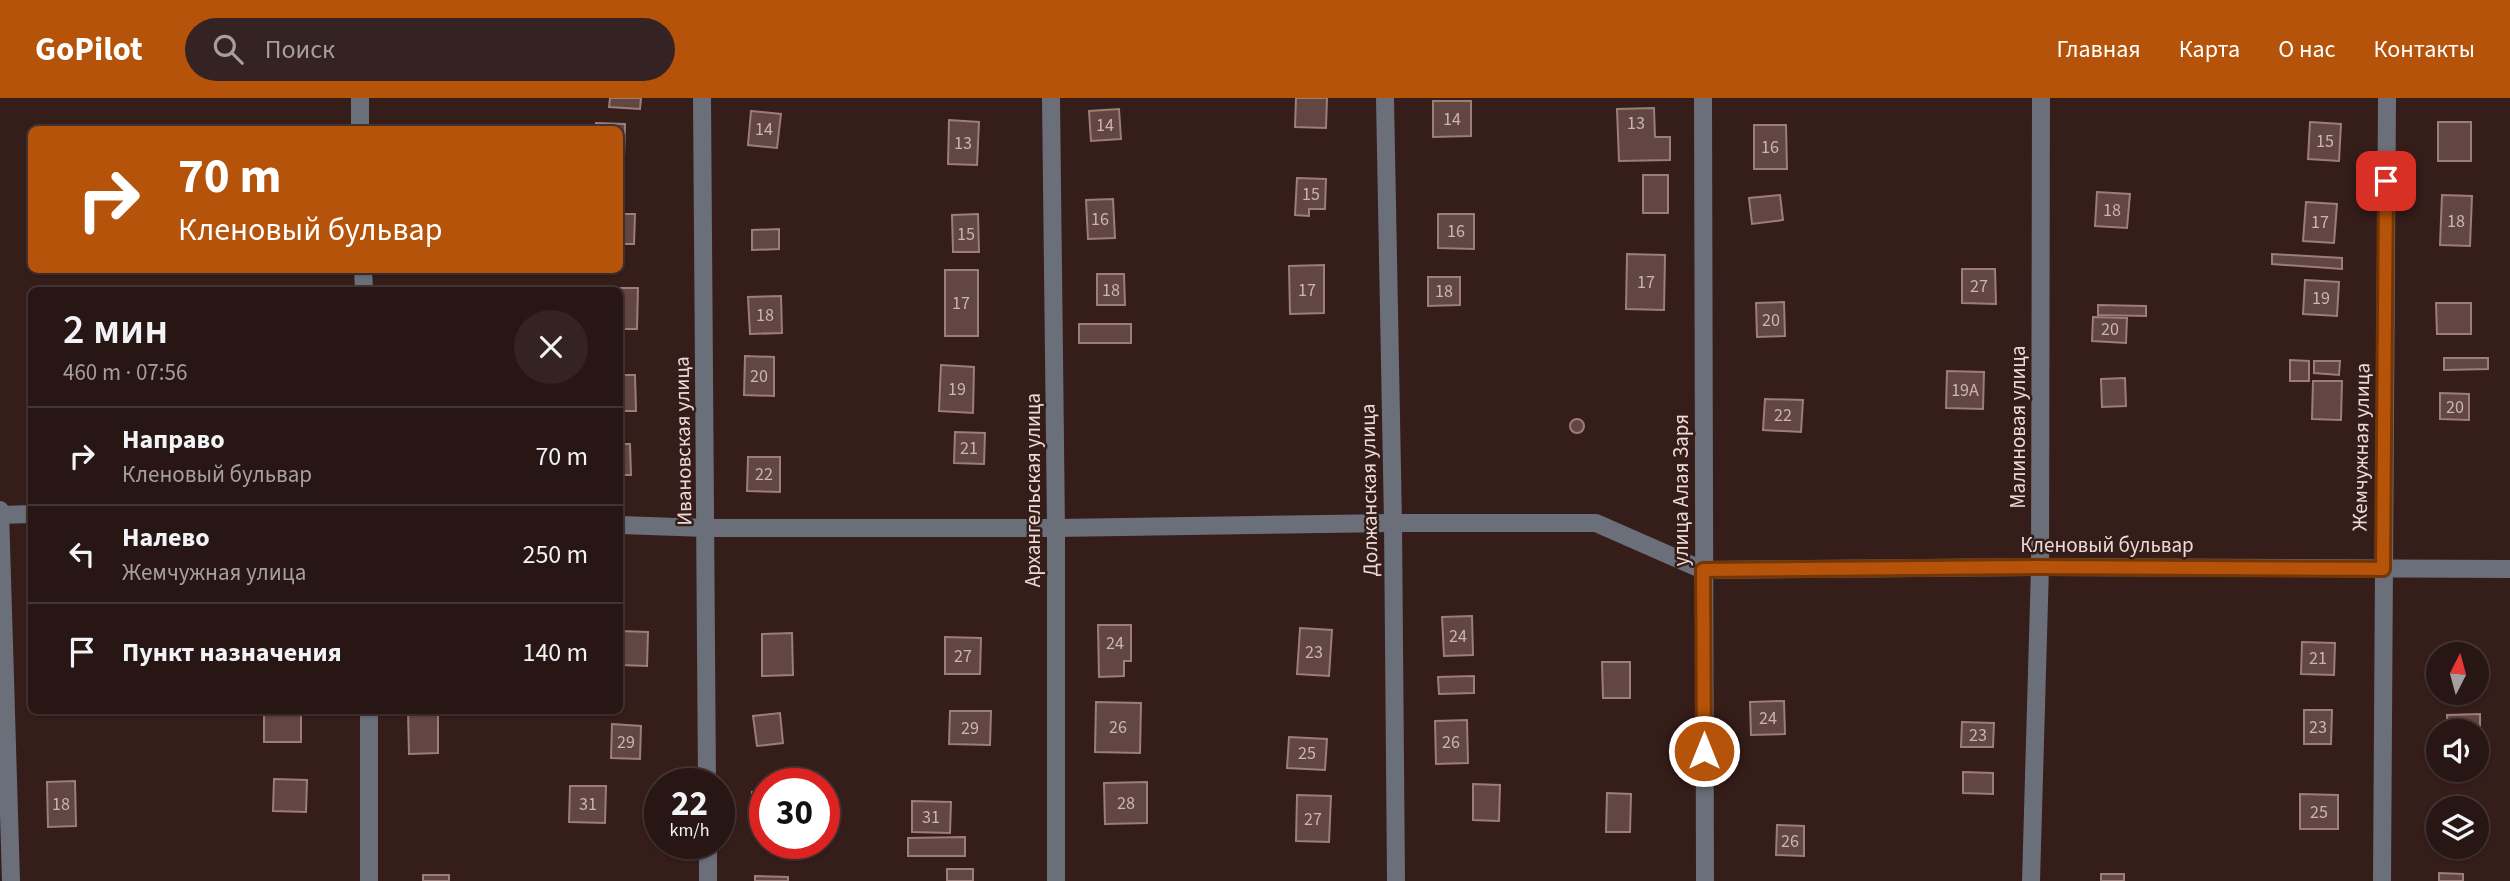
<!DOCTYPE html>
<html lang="ru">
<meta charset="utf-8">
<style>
:root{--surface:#281614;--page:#342322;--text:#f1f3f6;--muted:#a59fa0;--line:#443534;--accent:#b45309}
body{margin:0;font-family:"Source Sans 3",sans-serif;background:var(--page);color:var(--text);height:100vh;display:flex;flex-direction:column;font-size:26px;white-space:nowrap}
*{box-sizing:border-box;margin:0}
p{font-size:23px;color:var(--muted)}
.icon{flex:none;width:38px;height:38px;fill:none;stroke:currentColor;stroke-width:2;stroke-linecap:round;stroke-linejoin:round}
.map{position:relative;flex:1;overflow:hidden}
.drawer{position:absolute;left:28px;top:189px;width:595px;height:427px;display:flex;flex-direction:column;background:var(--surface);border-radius:10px;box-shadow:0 2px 5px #0004,0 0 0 2px var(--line)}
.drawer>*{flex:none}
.banner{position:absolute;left:28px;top:28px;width:595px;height:147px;border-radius:10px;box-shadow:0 2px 5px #0004,0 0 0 2px var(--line);background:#b45309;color:#fff;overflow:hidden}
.needle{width:46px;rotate:6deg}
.controls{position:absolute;left:2426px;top:544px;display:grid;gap:14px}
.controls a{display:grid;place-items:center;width:63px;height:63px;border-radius:50%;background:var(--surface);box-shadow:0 2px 5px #0004,0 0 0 2px var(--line);font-size:35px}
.speed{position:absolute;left:644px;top:670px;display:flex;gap:14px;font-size:35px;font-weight:700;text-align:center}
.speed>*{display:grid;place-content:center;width:91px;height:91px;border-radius:50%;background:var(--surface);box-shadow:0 2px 5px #0004,0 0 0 2px var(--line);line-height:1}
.speed small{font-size:18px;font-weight:400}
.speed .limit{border:10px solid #d22;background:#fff;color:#111}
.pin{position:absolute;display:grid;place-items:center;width:60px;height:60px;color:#fff;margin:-30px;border-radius:14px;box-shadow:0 4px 10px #0006}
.me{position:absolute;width:77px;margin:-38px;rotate:0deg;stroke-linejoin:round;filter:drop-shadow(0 0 5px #0008)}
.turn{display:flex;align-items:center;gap:24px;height:147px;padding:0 35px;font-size:32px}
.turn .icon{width:91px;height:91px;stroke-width:2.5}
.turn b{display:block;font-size:49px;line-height:60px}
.round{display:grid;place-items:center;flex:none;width:74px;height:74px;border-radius:37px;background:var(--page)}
.summary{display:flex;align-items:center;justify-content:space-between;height:119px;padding:0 35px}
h1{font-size:42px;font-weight:600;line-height:52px}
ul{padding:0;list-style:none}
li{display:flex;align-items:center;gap:21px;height:98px;padding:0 35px;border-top:2px solid var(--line)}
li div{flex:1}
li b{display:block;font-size:26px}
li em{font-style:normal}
header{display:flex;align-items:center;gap:42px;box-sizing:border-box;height:98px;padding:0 35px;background:var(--accent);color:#fff}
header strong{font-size:33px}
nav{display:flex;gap:38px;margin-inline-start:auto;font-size:24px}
.search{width:490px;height:63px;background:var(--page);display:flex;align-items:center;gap:18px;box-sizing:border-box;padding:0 24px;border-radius:38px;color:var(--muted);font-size:26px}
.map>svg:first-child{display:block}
.building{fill:#624642;stroke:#9c7d78;stroke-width:2}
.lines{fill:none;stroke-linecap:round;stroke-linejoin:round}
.minor{stroke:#6a6f79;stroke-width:18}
.route-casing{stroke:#753606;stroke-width:18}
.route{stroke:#b45309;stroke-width:12}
.labels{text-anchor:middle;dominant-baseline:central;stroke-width:5;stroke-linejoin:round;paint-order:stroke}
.number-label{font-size:18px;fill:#cab5b2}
.street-label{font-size:21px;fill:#ecdad8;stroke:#351d1a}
</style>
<header>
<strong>GoPilot</strong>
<div class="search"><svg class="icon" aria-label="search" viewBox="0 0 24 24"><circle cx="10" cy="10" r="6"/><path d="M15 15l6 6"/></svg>Поиск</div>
<nav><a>Главная</a><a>Карта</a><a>О нас</a><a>Контакты</a></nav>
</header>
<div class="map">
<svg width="2510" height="783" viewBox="0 0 2510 783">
<rect width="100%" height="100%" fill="#351d1a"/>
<g class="building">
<path d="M610 0H641L640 11 609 9Z"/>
<path d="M1296 0H1327L1326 30 1295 29Z"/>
<path d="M1433 3H1471V38L1433 39Z"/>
<path d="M1654 10 1655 39H1670V62L1619 63 1617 11Z"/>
<path d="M1119 11 1121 41 1091 43 1089 13Z"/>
<path d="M751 13 781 16 777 50 748 47Z"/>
<path d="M949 22 979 24 977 67 948 66Z"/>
<path d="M2310 24 2341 26 2339 63 2308 61Z"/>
<rect x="2438" y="24" width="33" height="39"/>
<path d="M596 25 625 26 624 60H620V32H596Z"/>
<path d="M1754 27H1786L1787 71H1754Z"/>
<rect x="413" y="28" width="29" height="4"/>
<rect x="1643" y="77" width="25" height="38"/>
<path d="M1297 80 1326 81 1325 111H1309V118L1295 117Z"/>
<path d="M2097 94 2130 96 2127 130 2095 128Z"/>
<path d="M1780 97 1783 122 1752 126 1749 100Z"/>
<path d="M2442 97 2472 98 2470 148 2440 147Z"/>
<path d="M1113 101 1115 140 1088 141 1086 102Z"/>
<path d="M2306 104 2337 106 2334 145 2303 143Z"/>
<path d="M620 116H635L634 146H620Z"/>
<path d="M978 116 979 154H953L952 117Z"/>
<path d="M1438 116H1474V151L1438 150Z"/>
<path d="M779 131V151L752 152V132Z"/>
<path d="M1627 156 1665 157 1664 212 1626 211Z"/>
<path d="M2272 156 2342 160V171L2272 166Z"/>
<path d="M1324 167V215L1290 216 1289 168Z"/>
<path d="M1962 171H1995L1996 206 1962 205Z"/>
<rect x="945" y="172" width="33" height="66"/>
<path d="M1097 176H1124L1125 207H1097Z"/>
<path d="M1428 179H1460V207L1428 208Z"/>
<path d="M2305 182 2339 184 2337 218 2303 216Z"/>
<path d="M611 190H638L637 231H620V192H611Z"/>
<path d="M781 198 782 235 750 236 748 199Z"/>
<path d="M1784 204 1785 238 1757 239 1756 205Z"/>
<path d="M2436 205H2471V236H2437Z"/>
<path d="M2098 207 2146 208V218L2098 217Z"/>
<path d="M2093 219 2127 220 2126 245 2092 243Z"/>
<rect x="1079" y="226" width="52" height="19"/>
<path d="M745 258 774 259V298L744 297Z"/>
<path d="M2444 260H2488V271L2444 272Z"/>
<path d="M2290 262 2309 263V283H2290Z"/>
<path d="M2314 263H2340L2339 277 2314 275Z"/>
<path d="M941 267 974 269 973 315 939 313Z"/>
<path d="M1947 273 1984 274 1983 311 1946 310Z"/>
<path d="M620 277H635L636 313H620Z"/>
<path d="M2125 280 2126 308 2102 309 2101 281Z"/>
<path d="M2313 283H2342L2341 322 2312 321Z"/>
<path d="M2440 295 2469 296V322L2440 321Z"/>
<path d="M1765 301 1803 302 1801 334 1763 332Z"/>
<circle cx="1577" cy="328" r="7"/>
<path d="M955 334 985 335 984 366 954 365Z"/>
<path d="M620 346H630L631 377H620Z"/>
<path d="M748 359H780V394L747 393Z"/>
<path d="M1472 518 1473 557 1444 558 1442 519Z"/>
<path d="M1098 527H1131V563H1124V578L1099 579Z"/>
<path d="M1300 530 1332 532 1329 578 1297 576Z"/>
<path d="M620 533 648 534 647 568 620 567Z"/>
<path d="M792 535 793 577 762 578V536Z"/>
<path d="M945 539 981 540 980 576H945Z"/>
<path d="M2302 544 2335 545 2334 577 2301 576Z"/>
<path d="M1602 564H1630V600H1603Z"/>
<path d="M1474 578V595L1439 596 1438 579Z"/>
<path d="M1784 603 1785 636 1751 637 1750 604Z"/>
<path d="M1096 604 1141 605 1140 655 1095 654Z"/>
<rect x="264" y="612" width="37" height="32"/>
<path d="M408 612H438V655L409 656Z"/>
<path d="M2304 612H2332L2331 646H2304Z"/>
<path d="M950 613H991L990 647 949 646Z"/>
<path d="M780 615 783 645 757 648 753 618Z"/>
<path d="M2480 616V648H2476V634H2448L2447 617Z"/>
<path d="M1467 622 1468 665 1436 666 1435 623Z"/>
<path d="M1962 624 1994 625 1993 649H1961Z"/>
<path d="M612 626 641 628 640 661 611 660Z"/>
<path d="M1289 639 1327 641 1325 672 1287 670Z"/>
<path d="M1963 674 1993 675V696L1963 695Z"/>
<path d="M274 681 307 682 306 714 273 713Z"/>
<path d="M75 683 76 728 48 729 47 684Z"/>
<path d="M1147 684V725L1105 726 1104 685Z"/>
<path d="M1473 686 1500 687 1499 723 1473 722Z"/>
<path d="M570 688H606L605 725 569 724Z"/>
<path d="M765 693V727H753L752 694Z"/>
<path d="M1607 695 1631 696 1630 734H1606Z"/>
<path d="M2300 696 2338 697V731H2300Z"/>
<path d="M1297 697 1331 698 1329 744 1296 743Z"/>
<path d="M912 703 951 704 950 735 912 734Z"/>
<path d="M1777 727 1804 728V758L1776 757Z"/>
<path d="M965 739V758H908V740Z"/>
<path d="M2442 749H2469V752L2442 751Z"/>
<rect x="947" y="771" width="26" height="12"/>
<path d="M2439 775 2463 776V783H2439Z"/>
<rect x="2101" y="776" width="23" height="7"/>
<rect x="423" y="777" width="26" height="6"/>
<path d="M755 778 788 779V783H755Z"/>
</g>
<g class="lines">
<g class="minor">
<path d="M360 0V32"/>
<path d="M702 0 707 686"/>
<path d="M1051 0 1056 430V783"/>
<path d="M1385 0 1393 425 1396 783"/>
<path d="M1703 0 1705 783"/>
<path d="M363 172 364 192"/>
<path d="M0 412 11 783"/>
<path d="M0 417 32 416"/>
<path d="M620 427 706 430H1056L1393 425H1596L1703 472 2040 469 2510 471"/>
<path d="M369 612V783"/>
<path d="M708 746V783"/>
<path d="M2031 783 2040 469 2041 0"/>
<path d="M2382 783 2387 0"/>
</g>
</g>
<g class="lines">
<g class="route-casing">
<path id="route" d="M1704 653 1703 472 2040 469 2383 471 2386 83"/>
</g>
<use href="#route" class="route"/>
</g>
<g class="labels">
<g class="number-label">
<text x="1452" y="21">14</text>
<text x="1636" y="25">13</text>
<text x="1105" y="27">14</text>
<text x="764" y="31">14</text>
<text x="2325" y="43">15</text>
<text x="963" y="45">13</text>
<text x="1770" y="49">16</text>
<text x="1311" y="96">15</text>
<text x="2112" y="112">18</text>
<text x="1100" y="121">16</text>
<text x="2456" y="123">18</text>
<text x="2320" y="124">17</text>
<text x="1456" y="133">16</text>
<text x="966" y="136">15</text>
<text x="1646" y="184">17</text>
<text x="1979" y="188">27</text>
<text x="1111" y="192">18</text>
<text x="1307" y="192">17</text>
<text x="1444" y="193">18</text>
<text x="2321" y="200">19</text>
<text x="961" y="205">17</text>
<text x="765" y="217">18</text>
<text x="1771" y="222">20</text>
<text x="2110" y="231">20</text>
<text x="759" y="278">20</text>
<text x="957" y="291">19</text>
<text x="1965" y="292">19А</text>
<text x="2455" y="309">20</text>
<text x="1783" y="317">22</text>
<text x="969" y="350">21</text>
<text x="764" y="376">22</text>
<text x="1458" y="538">24</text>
<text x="1115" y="545">24</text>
<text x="1314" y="554">23</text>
<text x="963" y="558">27</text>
<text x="2318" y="560">21</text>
<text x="1768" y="620">24</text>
<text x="1118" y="629">26</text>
<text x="2318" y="629">23</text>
<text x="970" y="630">29</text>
<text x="1978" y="637">23</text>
<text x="626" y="644">29</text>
<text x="1451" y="644">26</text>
<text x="1307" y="655">25</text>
<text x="1126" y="705">28</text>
<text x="61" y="706">18</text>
<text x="588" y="706">31</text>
<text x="2319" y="714">25</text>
<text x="931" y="719">31</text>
<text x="1313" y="721">27</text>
<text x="1790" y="743">26</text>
</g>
<g class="street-label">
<text transform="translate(2018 329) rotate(-90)">Малиновая улица</text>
<text transform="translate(683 343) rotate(-91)">Ивановская улица</text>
<text transform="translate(2361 349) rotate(-89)">Жемчужная улица</text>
<text transform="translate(1033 392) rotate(-90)">Архангельская улица</text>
<text transform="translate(1369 392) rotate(-91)">Должанская улица</text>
<text transform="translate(1681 392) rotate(-90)">улица Алая Заря</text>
<text x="2107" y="447">Кленовый бульвар</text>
</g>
</g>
</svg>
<div class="controls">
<a><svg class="needle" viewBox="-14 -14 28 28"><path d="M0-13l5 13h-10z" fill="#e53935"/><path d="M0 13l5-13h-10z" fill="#a59fa0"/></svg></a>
<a><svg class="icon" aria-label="sound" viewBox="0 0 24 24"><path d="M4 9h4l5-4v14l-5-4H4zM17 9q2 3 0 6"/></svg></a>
<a><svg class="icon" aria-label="layers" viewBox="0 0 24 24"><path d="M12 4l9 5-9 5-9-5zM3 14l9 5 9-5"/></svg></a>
</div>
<div class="speed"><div>22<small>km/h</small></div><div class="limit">30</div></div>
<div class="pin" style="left:2386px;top:83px;background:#d93025"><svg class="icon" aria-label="arrive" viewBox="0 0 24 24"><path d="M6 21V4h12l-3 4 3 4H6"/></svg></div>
<svg class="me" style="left:1704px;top:653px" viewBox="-20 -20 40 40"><circle r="17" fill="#b45309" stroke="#fff" stroke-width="3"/><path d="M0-11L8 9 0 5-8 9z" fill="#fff"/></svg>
<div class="banner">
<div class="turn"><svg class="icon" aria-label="right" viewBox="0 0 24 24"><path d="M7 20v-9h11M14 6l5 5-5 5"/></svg><div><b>70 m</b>Кленовый бульвар</div></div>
</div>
<section class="drawer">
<div class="summary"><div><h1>2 мин</h1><p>460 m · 07:56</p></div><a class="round"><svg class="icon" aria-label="close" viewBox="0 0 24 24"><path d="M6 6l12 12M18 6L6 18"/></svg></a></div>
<ul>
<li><svg class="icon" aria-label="right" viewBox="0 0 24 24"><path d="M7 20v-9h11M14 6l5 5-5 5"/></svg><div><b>Направо</b><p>Кленовый бульвар</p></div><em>70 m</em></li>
<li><svg class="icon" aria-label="left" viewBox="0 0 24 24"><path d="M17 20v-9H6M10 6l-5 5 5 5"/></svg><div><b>Налево</b><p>Жемчужная улица</p></div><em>250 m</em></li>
<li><svg class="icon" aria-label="arrive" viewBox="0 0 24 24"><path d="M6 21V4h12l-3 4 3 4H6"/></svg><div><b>Пункт назначения</b></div><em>140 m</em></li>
</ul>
</section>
</div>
